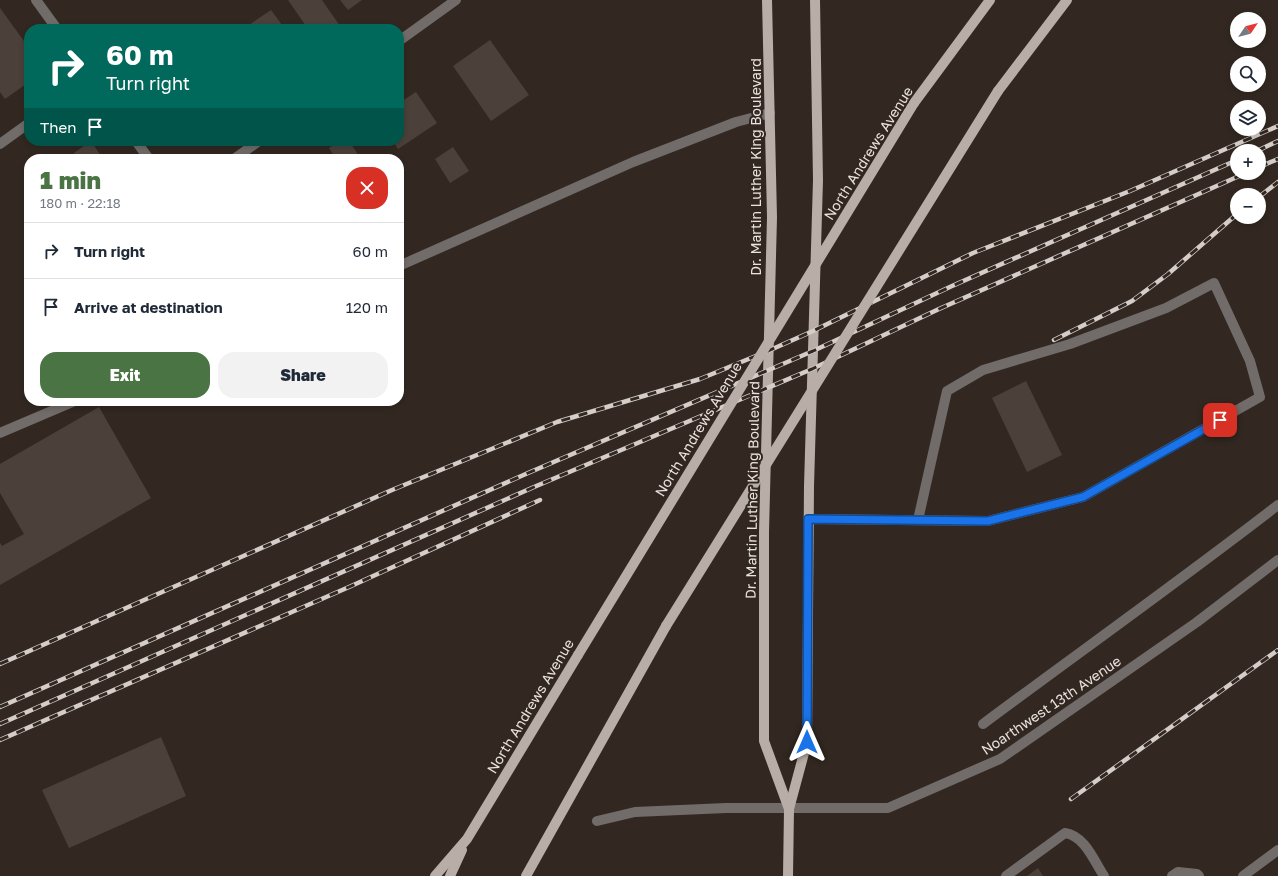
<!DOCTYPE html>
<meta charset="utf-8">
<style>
:root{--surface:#fff;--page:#f2f2f3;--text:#1f2937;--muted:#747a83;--line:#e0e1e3;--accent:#4a7443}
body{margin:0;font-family:"Golos Text",sans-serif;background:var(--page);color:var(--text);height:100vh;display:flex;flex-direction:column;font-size:15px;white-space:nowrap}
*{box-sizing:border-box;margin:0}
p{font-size:13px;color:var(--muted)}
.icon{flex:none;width:22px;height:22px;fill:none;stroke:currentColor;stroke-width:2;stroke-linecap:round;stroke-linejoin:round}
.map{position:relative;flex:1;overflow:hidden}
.details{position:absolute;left:24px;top:154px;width:380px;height:252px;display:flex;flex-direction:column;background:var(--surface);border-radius:16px;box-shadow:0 2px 6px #0003}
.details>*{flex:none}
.banner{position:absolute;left:24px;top:24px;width:380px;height:122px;border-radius:16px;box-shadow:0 2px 6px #0003;background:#00695c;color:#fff;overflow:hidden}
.needle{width:26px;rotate:55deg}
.fabs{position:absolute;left:1230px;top:12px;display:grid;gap:8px}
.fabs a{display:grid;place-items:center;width:36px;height:36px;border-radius:50%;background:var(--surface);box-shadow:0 2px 6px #0003;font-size:20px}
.pin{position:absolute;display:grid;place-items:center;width:34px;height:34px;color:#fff;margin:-17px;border-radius:8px;box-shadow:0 2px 6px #0006}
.me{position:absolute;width:44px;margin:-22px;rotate:0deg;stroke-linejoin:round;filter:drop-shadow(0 0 3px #0008)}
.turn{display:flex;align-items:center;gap:14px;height:84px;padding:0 16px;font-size:18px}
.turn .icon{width:52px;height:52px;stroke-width:2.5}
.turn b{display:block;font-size:28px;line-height:34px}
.then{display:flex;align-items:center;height:38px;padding:0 16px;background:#0003;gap:8px;font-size:15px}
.round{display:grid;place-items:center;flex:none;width:42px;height:42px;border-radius:16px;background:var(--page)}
.summary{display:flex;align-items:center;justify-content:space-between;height:68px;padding:0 16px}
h1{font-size:24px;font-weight:800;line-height:30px;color:var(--accent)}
.primary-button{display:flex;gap:8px;margin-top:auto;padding:8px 16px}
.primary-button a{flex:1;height:46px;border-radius:16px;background:var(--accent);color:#fff;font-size:16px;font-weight:800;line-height:46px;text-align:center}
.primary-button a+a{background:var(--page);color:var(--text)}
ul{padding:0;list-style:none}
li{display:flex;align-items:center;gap:12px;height:56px;padding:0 16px;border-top:1px solid var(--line)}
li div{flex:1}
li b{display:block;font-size:15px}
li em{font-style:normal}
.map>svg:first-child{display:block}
.building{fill:#4b413a}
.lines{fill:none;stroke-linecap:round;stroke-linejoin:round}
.minor{stroke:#716c69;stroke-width:10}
.major{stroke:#b9ada7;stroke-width:10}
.rail-casing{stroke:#d4cdc9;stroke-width:4.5}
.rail{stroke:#322821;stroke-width:3;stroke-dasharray:9;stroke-linecap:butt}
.major-bridge{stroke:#b9ada7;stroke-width:10}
.route-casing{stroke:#114b97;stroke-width:10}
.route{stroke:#1a73e8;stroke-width:7}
.labels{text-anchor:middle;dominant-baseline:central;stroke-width:4;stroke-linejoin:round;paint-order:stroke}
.street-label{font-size:14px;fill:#e9e2de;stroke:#322821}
</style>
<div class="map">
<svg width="1278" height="876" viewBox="0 0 1278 876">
<rect width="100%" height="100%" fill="#322821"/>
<g class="building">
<path d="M288 0H322L342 29H308Z"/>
<path d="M340 0H362L348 10Z"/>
<path d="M0 8 29 48V82L5 99 0 92Z"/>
<path d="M271 10 285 29H243Z"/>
<path d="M490 40 529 95 491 121 453 66Z"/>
<path d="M416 92 437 123 398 149 393 141H399V103Z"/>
<path d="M91 141 103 159H78L74 153Z"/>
<path d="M340 141H349L361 159H336L329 148Z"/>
<path d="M453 147 469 171 450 183 435 159Z"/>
<path d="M1026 381 1062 455 1027 472 992 398Z"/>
<path d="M99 407 151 498 0 585V543L2 546 24 534 0 493V464Z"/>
<path d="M161 737 186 796 69 848 42 790Z"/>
<path d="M1038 868 1043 876H1027Z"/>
</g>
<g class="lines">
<g class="minor">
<path d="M36 0 57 29"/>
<path d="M399 41 456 0"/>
<path d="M136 141 149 159"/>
<path d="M0 144 29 123"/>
<path d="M234 159 259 141"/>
<path d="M399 266 633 162 736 122 770 113"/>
<path d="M0 433 75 401"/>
<path d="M808 519 988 521 1083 497 1260 397 1250 361 1214 283 1166 308 1070 344 983 370 947 391 918 520"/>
<path d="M983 724C1081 651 1181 580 1278 505"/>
<path d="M597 821 635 812 726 808H888L1000 759 1197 622 1278 560"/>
<path d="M1006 876 1065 833C1085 836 1094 861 1104 876"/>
<path d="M1172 876 1178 872 1197 874 1199 876"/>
<path d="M1243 876 1278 850"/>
</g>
<g class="major">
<path d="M767 0 772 217 764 532V741L789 809"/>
<path d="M998 91 1067 0"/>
<path d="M914 103 990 0"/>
<path d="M435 876 467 839 578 655"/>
<path d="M450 876 462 850"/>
<path d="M526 876 666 626"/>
<path d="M788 876 789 809 807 742 809 486 818 180 815 0"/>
</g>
<g class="rail-casing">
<g id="rail">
<path d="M1257 151 1278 141"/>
<path d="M1259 167 1278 159"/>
<path d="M1259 197 1278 182"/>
<path d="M1054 340 1132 301 1168 274 1237 214"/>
<path d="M0 664 392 490 557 422 700 379 768 351 813 331 973 253 1130 191 1278 126"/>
<path d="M0 707 528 473 813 351 952 286 1237 160"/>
<path d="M0 724 534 487 812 369 939 309 1246 173"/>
<path d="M0 740 349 587 540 500"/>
<path d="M1071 799 1278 650"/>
</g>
</g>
<use href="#rail" class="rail"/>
<g class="major-bridge">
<path d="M666 626 998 91"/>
<path d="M578 655 914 103"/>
</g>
</g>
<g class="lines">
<g class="route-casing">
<path id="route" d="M807 742 808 519 988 521 1083 497 1220 420"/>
</g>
<use href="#route" class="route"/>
</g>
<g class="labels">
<g class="street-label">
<text transform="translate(868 153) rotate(-58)">North Andrews Avenue</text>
<text transform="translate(755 167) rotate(-90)">Dr. Martin Luther King Boulevard</text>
<text transform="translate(698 429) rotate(-59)">North Andrews Avenue</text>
<text transform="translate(752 490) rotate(-89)">Dr. Martin Luther King Boulevard</text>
<text transform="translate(1051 705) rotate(-34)">Noarthwest 13th Avenue</text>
<text transform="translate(530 706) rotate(-59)">North Andrews Avenue</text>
</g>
</g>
</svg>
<div class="fabs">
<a><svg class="needle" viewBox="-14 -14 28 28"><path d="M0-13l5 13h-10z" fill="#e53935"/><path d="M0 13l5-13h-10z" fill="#747a83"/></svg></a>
<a><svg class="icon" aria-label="search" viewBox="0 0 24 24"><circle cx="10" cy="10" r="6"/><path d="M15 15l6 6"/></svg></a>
<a><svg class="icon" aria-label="layers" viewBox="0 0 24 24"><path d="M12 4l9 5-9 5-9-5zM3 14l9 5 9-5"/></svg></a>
<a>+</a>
<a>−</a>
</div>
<div class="pin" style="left:1220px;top:420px;background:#d93025"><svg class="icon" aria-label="arrive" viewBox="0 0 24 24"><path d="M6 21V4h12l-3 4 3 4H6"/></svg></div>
<svg class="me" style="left:807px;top:742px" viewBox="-20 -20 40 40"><path d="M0-17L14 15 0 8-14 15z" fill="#1a73e8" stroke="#fff" stroke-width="4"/></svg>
<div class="banner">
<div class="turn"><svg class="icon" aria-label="right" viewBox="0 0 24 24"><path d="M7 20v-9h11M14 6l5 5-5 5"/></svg><div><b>60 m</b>Turn right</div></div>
<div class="then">Then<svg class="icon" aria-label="arrive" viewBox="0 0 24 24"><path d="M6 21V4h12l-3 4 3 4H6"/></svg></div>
</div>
<section class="details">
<div class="summary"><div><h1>1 min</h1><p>180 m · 22:18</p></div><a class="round" style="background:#d93025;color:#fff"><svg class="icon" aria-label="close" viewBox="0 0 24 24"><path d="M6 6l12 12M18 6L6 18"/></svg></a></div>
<ul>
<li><svg class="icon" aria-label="right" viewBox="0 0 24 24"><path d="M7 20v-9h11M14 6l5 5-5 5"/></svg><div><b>Turn right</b></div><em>60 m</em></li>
<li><svg class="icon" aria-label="arrive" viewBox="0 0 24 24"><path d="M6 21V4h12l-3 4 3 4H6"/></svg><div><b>Arrive at destination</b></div><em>120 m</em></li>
</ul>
<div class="primary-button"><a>Exit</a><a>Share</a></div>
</section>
</div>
